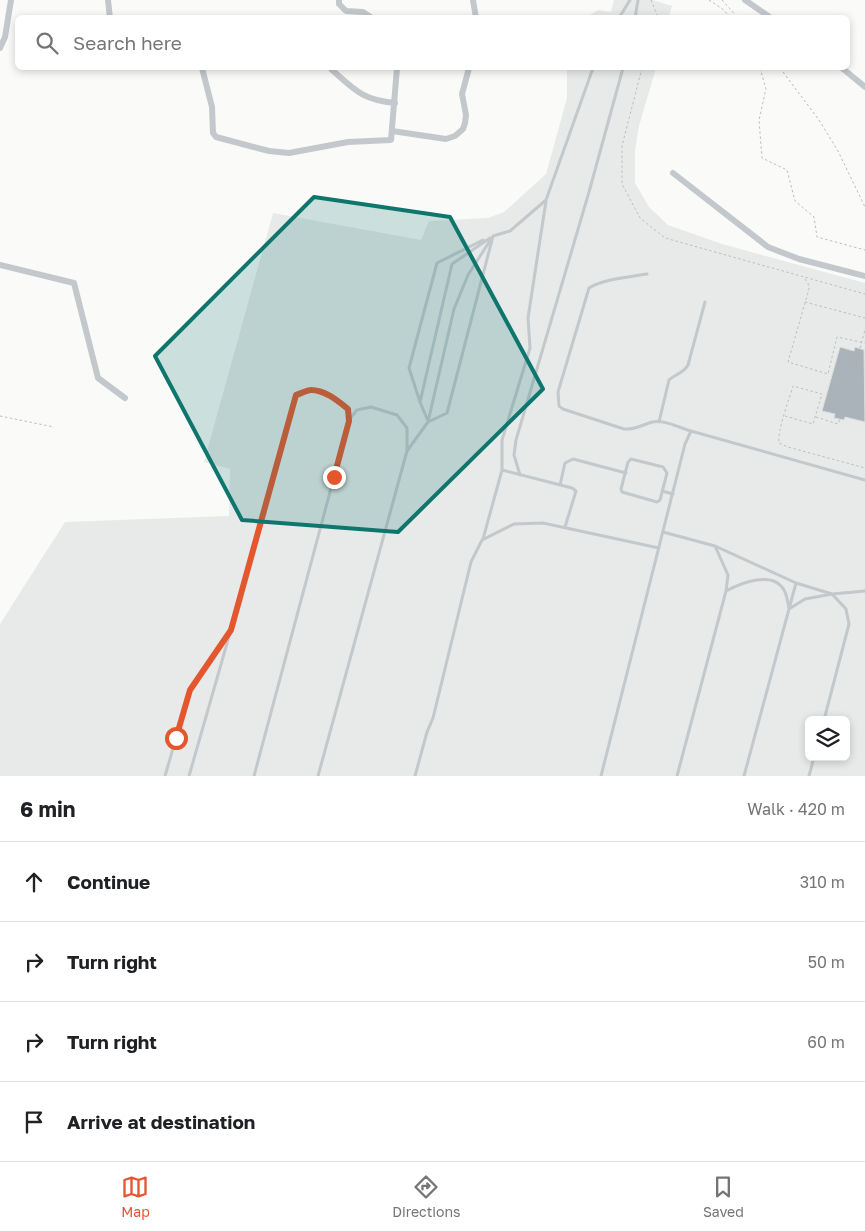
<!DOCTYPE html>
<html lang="en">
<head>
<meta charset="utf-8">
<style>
	:root { --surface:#fff; --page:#f2f2f2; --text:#202124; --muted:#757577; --line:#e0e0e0; --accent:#e4572e }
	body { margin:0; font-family:"Golos Text",sans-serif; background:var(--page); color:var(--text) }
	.controls { position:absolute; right:15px; bottom:15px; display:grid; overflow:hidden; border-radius:8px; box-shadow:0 2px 8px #0003 }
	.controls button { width:45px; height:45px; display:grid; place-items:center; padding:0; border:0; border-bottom:1px solid var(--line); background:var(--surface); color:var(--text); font:25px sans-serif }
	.stop { position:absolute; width:15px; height:15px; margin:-11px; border:4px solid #e4572e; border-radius:50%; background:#fff }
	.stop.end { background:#e4572e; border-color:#fff; box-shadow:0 1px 5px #0008 }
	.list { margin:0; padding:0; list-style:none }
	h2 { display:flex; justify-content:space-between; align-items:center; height:65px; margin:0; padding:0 20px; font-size:21px }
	h2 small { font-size:16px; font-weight:400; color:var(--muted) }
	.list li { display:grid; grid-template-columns:32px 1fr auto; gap:15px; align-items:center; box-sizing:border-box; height:80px; padding:0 20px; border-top:1px solid var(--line) }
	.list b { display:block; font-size:19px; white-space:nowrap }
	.list em { font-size:16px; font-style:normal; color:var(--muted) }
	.icon { flex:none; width:28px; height:28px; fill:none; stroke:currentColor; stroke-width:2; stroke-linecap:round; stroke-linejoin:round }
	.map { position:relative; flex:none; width:865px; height:776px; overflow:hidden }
	.search { position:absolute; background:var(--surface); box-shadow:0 2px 8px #0003; left:15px; right:15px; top:15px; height:55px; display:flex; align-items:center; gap:12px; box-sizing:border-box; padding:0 18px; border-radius:8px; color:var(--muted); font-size:19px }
	.sheet { height:385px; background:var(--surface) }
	nav { display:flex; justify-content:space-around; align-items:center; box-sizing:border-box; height:70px; border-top:1px solid var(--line); background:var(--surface); font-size:14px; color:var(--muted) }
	nav a { display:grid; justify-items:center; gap:2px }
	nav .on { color:var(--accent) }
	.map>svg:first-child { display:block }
</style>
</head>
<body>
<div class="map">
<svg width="865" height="776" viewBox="0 0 865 776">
	<rect width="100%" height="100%" fill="#fafaf8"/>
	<!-- built -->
	<path fill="#e8e9e9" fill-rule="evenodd" d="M614 0H653L672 6 669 17 585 18 598 10 611 12Z
		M567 68H656L639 126 635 150V183L649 207 668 225 722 244 865 283V776H0V624L65 522 229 516 230 469 204 462 273 213 421 240 429 221 488 218 504 212 546 174 567 98ZM809 720H846V757H809Z"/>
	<!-- building -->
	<path fill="#aab3b9" stroke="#dcdcda" d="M840 347 854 351 855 347 864 350 865 422 845 417 844 420 834 418 835 414 822 411Z"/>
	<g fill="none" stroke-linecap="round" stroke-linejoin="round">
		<!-- path -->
		<path stroke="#bbbfc2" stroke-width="1" stroke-dasharray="2.5 2.5" stroke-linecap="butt" d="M651 0 657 15 656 18
			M709 0 724 10 730 18
			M722 0 738 18
			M642 68 622 146V184L640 218 665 238 865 294
			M760 68 766 89 759 120 762 158 787 170 795 201 814 217 817 237 865 250
			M780 68 819 120 838 151 865 207
			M805 279 808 283 809 289 788 362 828 374 837 337 865 343
			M805 302 865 318
			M860 348 865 330
			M0 416 54 427
			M785 416 813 424 822 394 793 386C789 400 777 431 779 443L788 447 865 468
			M816 417 838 424 840 419"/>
		<!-- lane -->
		<path stroke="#c3c8cc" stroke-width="3" d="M619 18 630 0
			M635 18 638 0
			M647 274C630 277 602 279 589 288L558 392 559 406 563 409 624 429C635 430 642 425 652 422 663 419 680 428 691 431
			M420 402 409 368 437 263 483 240
			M349 420 357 410 371 407 397 415 407 428V451
			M428 421 420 402 452 264 490 238
			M428 422 447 413 493 236 510 231 546 200 593 68
			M659 422 669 380C675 374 683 374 688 365L705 302
			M631 459 663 467 667 473 660 500 657 502 622 492 621 489 628 462Z
			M502 470 572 488 576 491 565 527
			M520 475 514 455 516 440 589 192 623 68
			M560 485 565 463 573 459 626 473
			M662 491 673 494
			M663 532 715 546 796 583 832 594 865 591
			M483 539 502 470V440L530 348 528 318 546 201
			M726 591C741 583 773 570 784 590 787 595 788 603 789 609L805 599 832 594 846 609 849 624 824 720
			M165 776 190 690 231 630 296 395C300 394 306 390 311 390 325 390 338 401 348 409L349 421 254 776
			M189 776 230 633
			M318 776 407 451 428 422 454 309 468 275 493 236
			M415 776 427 732 433 718 471 562 482 540 514 524 543 523 659 548
			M601 776 685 444 691 431 865 480
			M677 776 726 591 728 575 715 546
			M744 776 796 583
			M809 776 814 757"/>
		<!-- street -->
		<path stroke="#c3c8cc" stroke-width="6" d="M108 0 110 18
			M339 0V4L346 11 363 12 372 18
			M473 0 476 18
			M745 0 771 18
			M0 48 5 37 11 0
			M202 68 212 107 213 133 216 137 269 151 289 153 348 142 391 140 397 68
			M842 68 865 87
			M331 69C355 90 362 100 395 103
			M392 131 446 139 455 136 463 129 465 123 466 115 462 94 469 68
			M673 173 768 247 799 259 865 276
			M0 265 74 283 98 378 125 398"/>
	</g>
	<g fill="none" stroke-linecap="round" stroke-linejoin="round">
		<!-- route -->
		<path stroke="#e4572e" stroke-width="6" d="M176 738 190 690 231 630 296 395C300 394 307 390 311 390 325 390 338 401 348 409L349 421 334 477"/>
	</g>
	<!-- marked area -->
	<path fill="#0f766e" fill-opacity="0.2" stroke="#0f766e" stroke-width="4" stroke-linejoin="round" d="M314 197 450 217 543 389 398 532 242 520 155 356Z"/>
</svg>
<div class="controls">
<button><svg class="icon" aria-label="layers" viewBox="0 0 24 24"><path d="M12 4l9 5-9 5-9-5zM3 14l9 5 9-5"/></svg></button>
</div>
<div class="stop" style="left:176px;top:738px"></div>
<div class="stop end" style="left:334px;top:477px"></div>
<div class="search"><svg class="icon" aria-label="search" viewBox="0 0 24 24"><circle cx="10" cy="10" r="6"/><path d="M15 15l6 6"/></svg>Search here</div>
</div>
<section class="sheet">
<h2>6 min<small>Walk · 420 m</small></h2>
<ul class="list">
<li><svg class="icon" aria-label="ahead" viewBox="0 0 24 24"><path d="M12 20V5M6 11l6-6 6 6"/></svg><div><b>Continue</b></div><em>310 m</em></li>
<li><svg class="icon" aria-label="right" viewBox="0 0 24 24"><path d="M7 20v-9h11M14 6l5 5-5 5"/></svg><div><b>Turn right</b></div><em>50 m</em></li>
<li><svg class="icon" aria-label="right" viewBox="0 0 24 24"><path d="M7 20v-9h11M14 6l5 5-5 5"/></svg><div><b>Turn right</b></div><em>60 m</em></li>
<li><svg class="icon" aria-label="arrive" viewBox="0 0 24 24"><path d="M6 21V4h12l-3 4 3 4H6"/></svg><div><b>Arrive at destination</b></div></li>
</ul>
</section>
<nav>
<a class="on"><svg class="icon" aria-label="map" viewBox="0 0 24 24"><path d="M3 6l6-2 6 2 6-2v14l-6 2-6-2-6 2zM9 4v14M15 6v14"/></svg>Map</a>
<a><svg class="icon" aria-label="directions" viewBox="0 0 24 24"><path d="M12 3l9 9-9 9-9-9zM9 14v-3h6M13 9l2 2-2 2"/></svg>Directions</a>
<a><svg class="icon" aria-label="saved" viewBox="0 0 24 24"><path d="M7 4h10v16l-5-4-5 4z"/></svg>Saved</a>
</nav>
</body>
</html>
